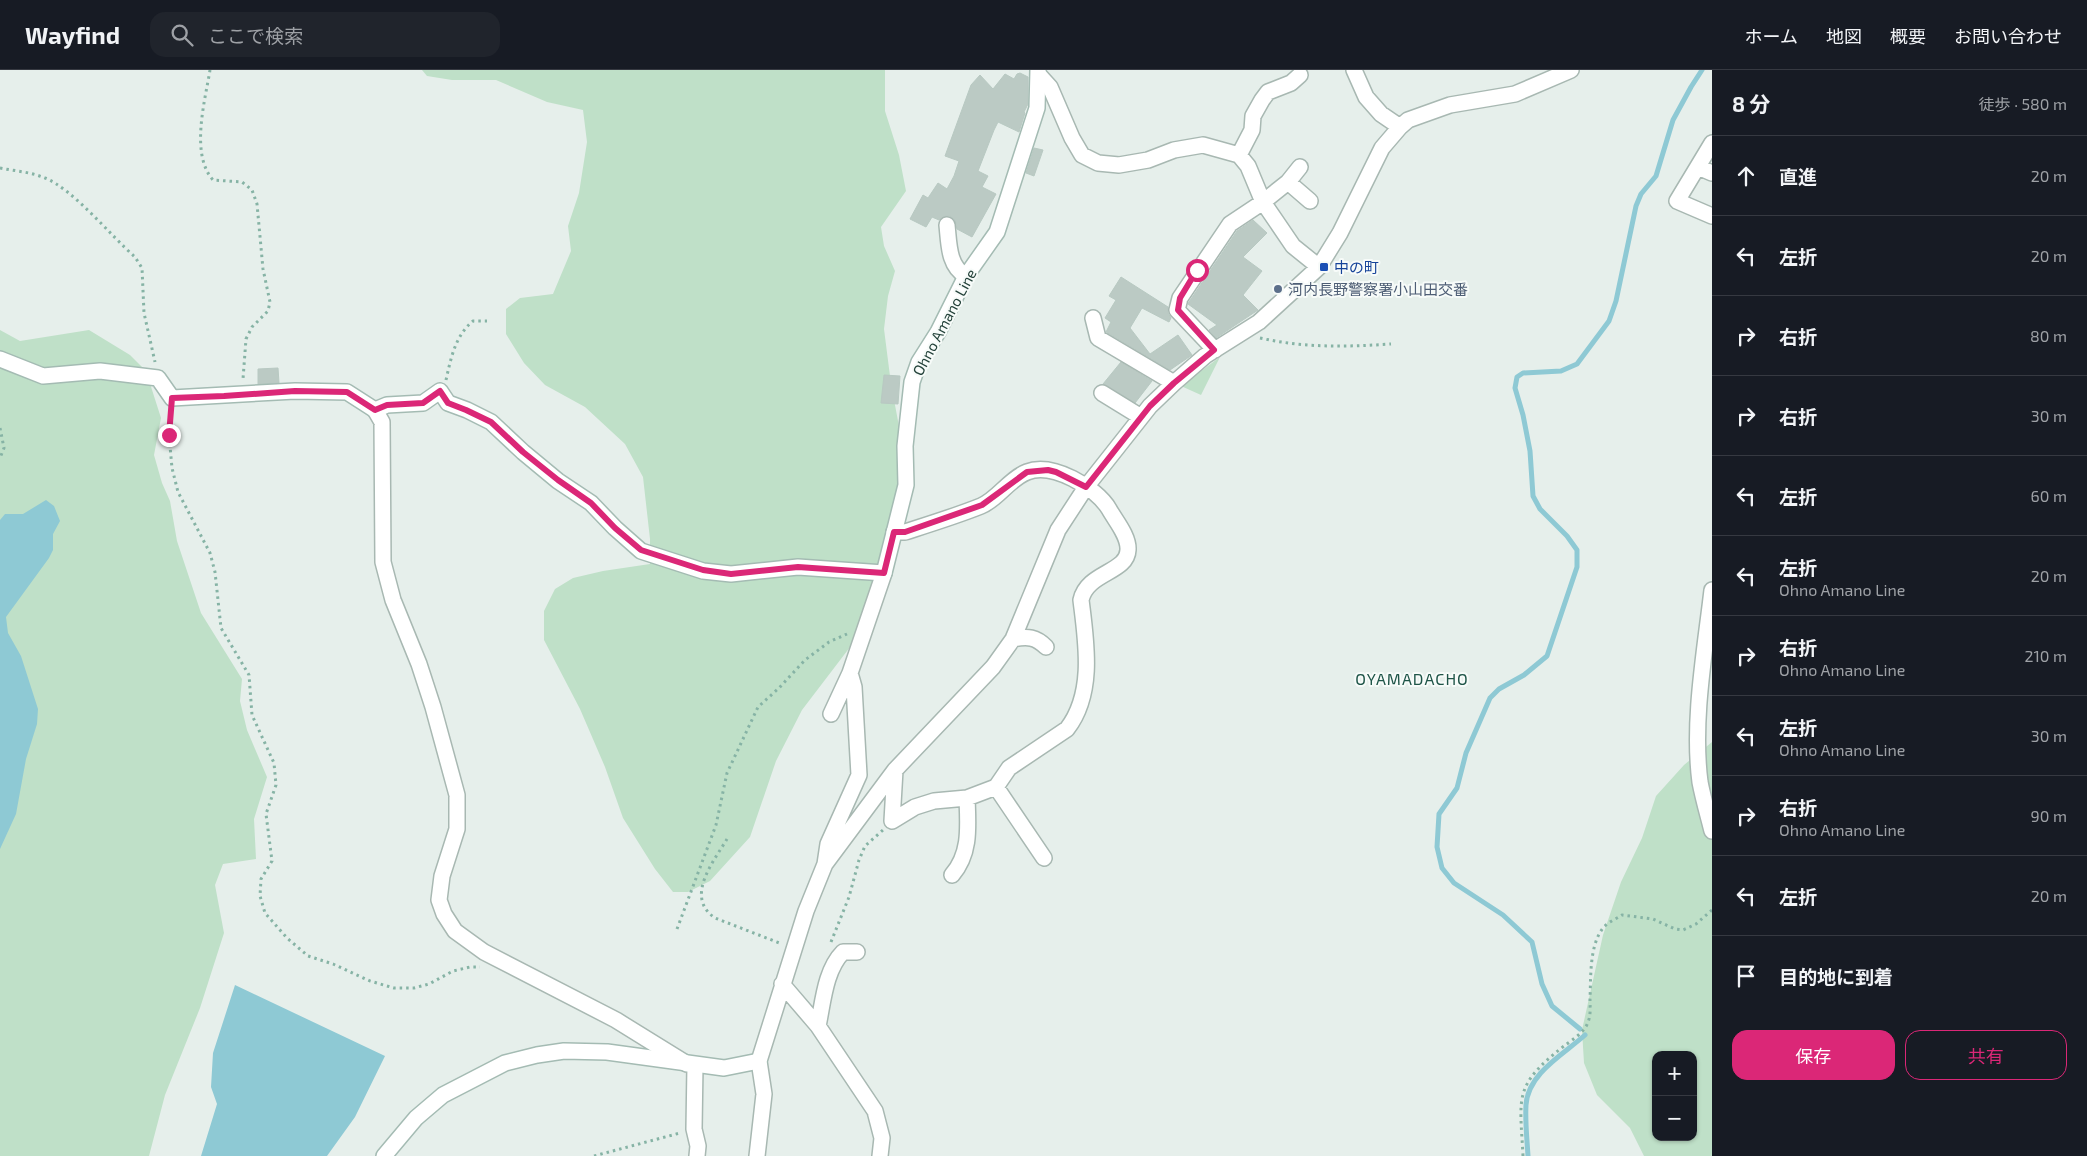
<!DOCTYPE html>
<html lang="ja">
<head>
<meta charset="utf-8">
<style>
	:root { --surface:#171b24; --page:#20242c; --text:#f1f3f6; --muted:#9ea1a6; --line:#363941; --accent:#db2777 }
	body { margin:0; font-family:"Exo 2","Noto Sans JP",sans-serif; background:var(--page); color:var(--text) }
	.controls { position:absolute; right:15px; bottom:15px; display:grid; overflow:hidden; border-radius:10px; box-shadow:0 1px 4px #0004 }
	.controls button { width:45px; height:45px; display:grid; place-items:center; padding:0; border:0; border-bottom:1px solid var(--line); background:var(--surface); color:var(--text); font:25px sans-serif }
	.stop { position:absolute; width:15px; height:15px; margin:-11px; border:4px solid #db2777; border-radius:50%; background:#fff }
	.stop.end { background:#db2777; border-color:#fff; box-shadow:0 1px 5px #0008 }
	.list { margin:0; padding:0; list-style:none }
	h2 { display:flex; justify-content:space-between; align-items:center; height:65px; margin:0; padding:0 20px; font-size:21px }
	h2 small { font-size:16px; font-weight:400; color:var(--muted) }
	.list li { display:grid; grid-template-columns:32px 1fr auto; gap:15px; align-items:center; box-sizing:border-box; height:80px; padding:0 20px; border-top:1px solid var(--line) }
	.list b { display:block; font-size:19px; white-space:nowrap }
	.list p { margin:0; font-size:16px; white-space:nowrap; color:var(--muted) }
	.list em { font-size:16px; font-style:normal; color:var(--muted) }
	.actions { display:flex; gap:10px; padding:15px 20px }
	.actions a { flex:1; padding:11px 0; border:1px solid var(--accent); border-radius:15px; text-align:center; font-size:18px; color:var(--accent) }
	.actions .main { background:var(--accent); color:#fff }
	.icon { flex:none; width:28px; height:28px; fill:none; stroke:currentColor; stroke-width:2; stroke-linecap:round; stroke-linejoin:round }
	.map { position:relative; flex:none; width:1712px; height:1086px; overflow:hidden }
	header { display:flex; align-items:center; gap:30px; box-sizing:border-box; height:70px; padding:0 25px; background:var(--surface); border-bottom:1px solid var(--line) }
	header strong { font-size:24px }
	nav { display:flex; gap:28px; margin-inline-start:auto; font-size:18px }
	.search { width:350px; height:45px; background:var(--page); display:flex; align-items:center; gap:12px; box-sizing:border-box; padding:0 18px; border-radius:15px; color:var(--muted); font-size:19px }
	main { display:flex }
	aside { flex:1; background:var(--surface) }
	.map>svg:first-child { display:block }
</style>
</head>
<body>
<header>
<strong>Wayfind</strong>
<div class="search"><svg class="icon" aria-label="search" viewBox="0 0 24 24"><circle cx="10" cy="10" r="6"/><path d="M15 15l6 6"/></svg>ここで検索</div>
<nav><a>ホーム</a><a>地図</a><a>概要</a><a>お問い合わせ</a></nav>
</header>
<main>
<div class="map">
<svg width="1712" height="1086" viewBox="0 0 1712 1086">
	<rect width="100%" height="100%" fill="#e6efeb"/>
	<!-- green -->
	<path fill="#bfe0c8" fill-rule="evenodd" d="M422 0H885V41L899 85 906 121 881 157 884 176 895 201 888 226 884 259 891 314 902 372 905 456 860 564 802 640 776 691 750 767 710 811 688 822H673L655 799 623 748 605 697 580 639 544 570V541L555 519 573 508 603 501 650 494V469L643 407 625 374 585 337 545 315 524 293 506 264V239L520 228 553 224 571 181 568 156 579 123 587 72 583 40 547 32 496 10H452L427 6Z
		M0 260 20 271 89 260 130 285 146 301 161 348 154 385 162 413 170 431 177 471 201 543 242 609 240 631 247 660 267 707 254 749 256 789 223 794 215 815 224 863 200 938 165 1025 149 1086H0Z
		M1220 287 1201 325 1181 316Z
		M1712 672V1086H1644L1630 1058 1597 1025 1584 993 1582 960 1603 865 1621 812 1642 768 1656 726 1684 695ZM1656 985H1693V1067H1656Z"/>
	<!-- water -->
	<path fill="#8ec9d4" d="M46 430 54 436 60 451 53 464V480L49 488 6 547 8 563 21 586 38 639 37 654 26 689 16 744 0 779V450L5 444H23Z
		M235 915 385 986 355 1047 327 1086H201L217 1034 211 1017 213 983Z"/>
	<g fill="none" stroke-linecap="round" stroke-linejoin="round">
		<!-- stream -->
		<path stroke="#8ec9d4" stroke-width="5" d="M1580 959 1552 936 1542 914 1532 872 1503 845 1454 813 1442 798 1437 777 1439 744 1457 718 1466 683 1490 628 1499 619 1524 605 1547 586 1577 497V480L1567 466 1540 439 1533 426 1530 381 1523 345 1515 318 1517 307 1523 303 1561 301 1577 294 1609 251 1616 231 1636 136 1641 124 1656 106 1673 50 1691 17 1702 0
			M1528 1086C1527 1069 1525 1052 1526 1035 1528 1003 1564 984 1585 965"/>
	</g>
	<!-- building -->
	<path fill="#bbcac4" stroke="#b8c9c2" d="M1020 3 1028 7V34L1024 42 1025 43 1019 62 998 52 994 60 978 101 988 106 982 117 996 124 972 167 957 159 955 150 950 146H946L939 150 932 147 926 157 910 149 923 125 928 128 938 113 947 119 954 106 959 91 945 86 971 15 980 5 993 19 1005 4 1014 9 1017 4Z
		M1034 78 1043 80 1034 106 1026 103Z
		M1253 150 1267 163 1243 187 1262 201 1243 225 1258 240 1216 268 1209 260 1217 255 1188 234 1189 232 1237 161Z
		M1121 207 1168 237V243L1171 248 1169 252 1142 238 1130 258 1150 284 1178 265 1192 285 1170 300 1106 262 1111 252 1105 248 1116 230 1109 226Z
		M1121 292 1152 311 1135 333 1103 314Z
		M278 298 279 313 258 314V299Z
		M884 305 900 306 898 334 881 333Z"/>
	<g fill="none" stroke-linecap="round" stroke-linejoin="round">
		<defs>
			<path id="street" d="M1354 0 1366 27 1381 44 1400 57
				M1039 5 1050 17 1072 68 1082 85 1098 93 1119 95 1148 90 1174 80 1203 75 1239 85 1248 96 1263 132 1276 151 1293 176 1319 197
				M1712 73 1677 131 1712 146
				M1239 85 1252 60 1253 46 1262 30 1268 22 1291 13 1300 5
				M1698 97 1712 103
				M1288 112 1310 131
				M947 155C949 173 948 196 966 206
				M1093 248 1098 268 1174 313
				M1215 280 1177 240 1180 228 1230 154 1263 132 1288 112 1300 97
				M1102 323 1141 347
				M375 340 382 352 383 492 393 530 419 594 433 637 457 725V759L442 806 439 830 444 844 455 861 484 882 616 950 687 994
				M894 462H905C930 454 956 446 981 436 998 429 1009 409 1027 402 1052 392 1096 417 1109 439 1115 450 1129 466 1128 480 1127 503 1087 502 1081 530 1086 571 1095 623 1067 659L1009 698 996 717 967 728 934 731 915 737 892 751 895 700
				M1712 520C1705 581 1692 651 1700 712 1703 728 1708 745 1712 761
				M1013 569C1028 566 1036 567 1046 577
				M831 644 850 603
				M996 717 1044 788
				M825 794 895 700 993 597 1013 569 1058 460 1086 417 1150 336 1174 313 1205 286 1259 252 1319 197 1340 163 1382 78 1400 57 1408 50 1450 35 1515 24 1571 0
				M952 805C971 783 968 756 967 728
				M782 914 818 956 875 1041 882 1068 880 1086
				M818 956C823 933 825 900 843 882H857
				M695 995 694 1059 698 1076 697 1086
				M757 1086 764 1024 759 991 806 841 825 794 828 774 859 705 854 617 850 603 884 503"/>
			<path id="secondary" d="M0 289 43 306 100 301 158 308 172 328 295 321 347 322 375 340 387 335 423 333 440 321 448 333 467 340 491 352 523 382 558 411 591 433 615 458 641 481 703 501 731 504 798 497 884 503 906 415 905 376 912 312 919 292 938 262 966 206 997 162 1037 38 1038 0
				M384 1086 416 1048 443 1025 505 993 537 985 564 981 607 982 724 998 759 991"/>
		</defs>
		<!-- street casing -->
		<use href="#street" stroke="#a8b8b2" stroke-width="18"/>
		<!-- secondary casing -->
		<use href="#secondary" stroke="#a4bbb3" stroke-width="18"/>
		<!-- path -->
		<path stroke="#86b3a5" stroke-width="3" stroke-dasharray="2.5 4" stroke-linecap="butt" d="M210 0C205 31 190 84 213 110L242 112 252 120 257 134 263 199 270 232 268 241 252 257 246 269 243 309
			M0 98C15 101 31 102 45 108 73 119 111 166 135 187L142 198 144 243 155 292
			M1260 268C1305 278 1345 277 1391 274
			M446 310C451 288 455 266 473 251H487
			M171 341 169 365 172 398 178 422 210 483 215 502 221 558 249 605 252 645 274 693 276 715 266 744 272 791 261 809 260 826 265 843 287 868 308 886 333 894 370 911 394 918H414L429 914 453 901 470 897H480
			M0 358 4 378 0 388
			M727 769C714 791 684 827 715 848L782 874
			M677 859 716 755 727 703 758 637 779 618 805 590 829 572 847 564
			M831 872 849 827 859 790 865 776 883 760
			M594 1086 680 1063
			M1523 1086C1520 1026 1513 1016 1564 976 1572 970 1585 962 1588 952 1591 945 1590 937 1590 929 1591 908 1589 876 1603 858 1608 852 1616 849 1622 845L1653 849 1675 859 1683 860 1696 854 1712 840"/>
		<!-- street -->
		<use href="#street" stroke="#fff" stroke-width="15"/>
		<!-- secondary -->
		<use href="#secondary" stroke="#fff" stroke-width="15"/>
	</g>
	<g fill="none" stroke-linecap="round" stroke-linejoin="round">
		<!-- route -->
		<path stroke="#db2777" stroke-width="6" d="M169 365 172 328 224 326 295 321 347 322 375 340 387 335 423 333 440 321 448 333 466 340 491 352 523 382 558 410 591 433 615 458 641 480 703 500 731 504 798 497 884 503 894 462H905L982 435 1027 402 1048 400 1056 402 1086 417 1150 336 1174 313 1214 280 1178 240 1180 228 1197 200"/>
	</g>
	<!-- markers -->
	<rect fill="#1a4fb4" stroke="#f7fbf9" stroke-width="2" x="1319" y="192" width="10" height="10" rx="2.5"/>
	<circle fill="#5c6f8a" stroke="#f7fbf9" stroke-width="2" cx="1278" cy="219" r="5"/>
	<g text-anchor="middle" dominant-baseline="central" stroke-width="4" stroke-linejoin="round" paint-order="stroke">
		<!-- transit labels -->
		<g font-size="15" fill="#164399" stroke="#f7fbf9" text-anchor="start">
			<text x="1334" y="197">中の町</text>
		</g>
		<!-- service labels -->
		<g font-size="15" fill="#4e5e75" stroke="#f7fbf9" text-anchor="start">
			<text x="1288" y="219">河内長野警察署小山田交番</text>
		</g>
		<!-- street labels -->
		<g font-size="15" fill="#24423a" stroke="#f7fbf9">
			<text transform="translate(944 252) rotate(-62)">Ohno Amano Line</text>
		</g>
		<!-- neighbourhood labels -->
		<g font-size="16" letter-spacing="1" fill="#1f5548" stroke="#f7fbf9">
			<text x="1412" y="608">OYAMADACHO</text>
		</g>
	</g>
</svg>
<div class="controls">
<button>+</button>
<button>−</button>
</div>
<div class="stop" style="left:1197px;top:200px"></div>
<div class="stop end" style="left:169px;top:365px"></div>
</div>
<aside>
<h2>8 分<small>徒歩 · 580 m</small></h2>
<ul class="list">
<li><svg class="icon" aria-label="ahead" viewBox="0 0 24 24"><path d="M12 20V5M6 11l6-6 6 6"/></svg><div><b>直進</b></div><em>20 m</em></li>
<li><svg class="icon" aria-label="left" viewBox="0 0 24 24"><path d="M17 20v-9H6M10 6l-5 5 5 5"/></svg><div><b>左折</b></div><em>20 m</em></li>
<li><svg class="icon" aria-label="right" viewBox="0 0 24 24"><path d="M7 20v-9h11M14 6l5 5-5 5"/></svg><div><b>右折</b></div><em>80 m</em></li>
<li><svg class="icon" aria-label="right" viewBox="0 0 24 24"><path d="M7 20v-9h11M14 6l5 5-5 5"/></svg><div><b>右折</b></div><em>30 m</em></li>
<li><svg class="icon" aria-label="left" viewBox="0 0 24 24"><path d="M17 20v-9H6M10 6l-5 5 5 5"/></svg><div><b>左折</b></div><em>60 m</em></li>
<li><svg class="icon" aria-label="left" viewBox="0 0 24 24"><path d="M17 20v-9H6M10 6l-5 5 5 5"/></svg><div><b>左折</b><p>Ohno Amano Line</p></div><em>20 m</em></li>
<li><svg class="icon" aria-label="right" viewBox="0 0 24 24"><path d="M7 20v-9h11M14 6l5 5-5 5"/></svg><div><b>右折</b><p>Ohno Amano Line</p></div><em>210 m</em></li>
<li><svg class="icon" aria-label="left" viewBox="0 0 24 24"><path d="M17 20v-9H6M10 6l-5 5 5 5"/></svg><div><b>左折</b><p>Ohno Amano Line</p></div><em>30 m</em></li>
<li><svg class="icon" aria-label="right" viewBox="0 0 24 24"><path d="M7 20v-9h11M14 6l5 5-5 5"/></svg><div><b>右折</b><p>Ohno Amano Line</p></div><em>90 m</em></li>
<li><svg class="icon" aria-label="left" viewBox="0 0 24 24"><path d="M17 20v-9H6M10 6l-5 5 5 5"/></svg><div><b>左折</b></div><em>20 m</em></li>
<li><svg class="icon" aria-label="arrive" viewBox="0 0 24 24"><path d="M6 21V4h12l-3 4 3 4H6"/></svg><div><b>目的地に到着</b></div></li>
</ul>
<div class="actions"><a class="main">保存</a><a>共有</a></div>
</aside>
</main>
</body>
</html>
